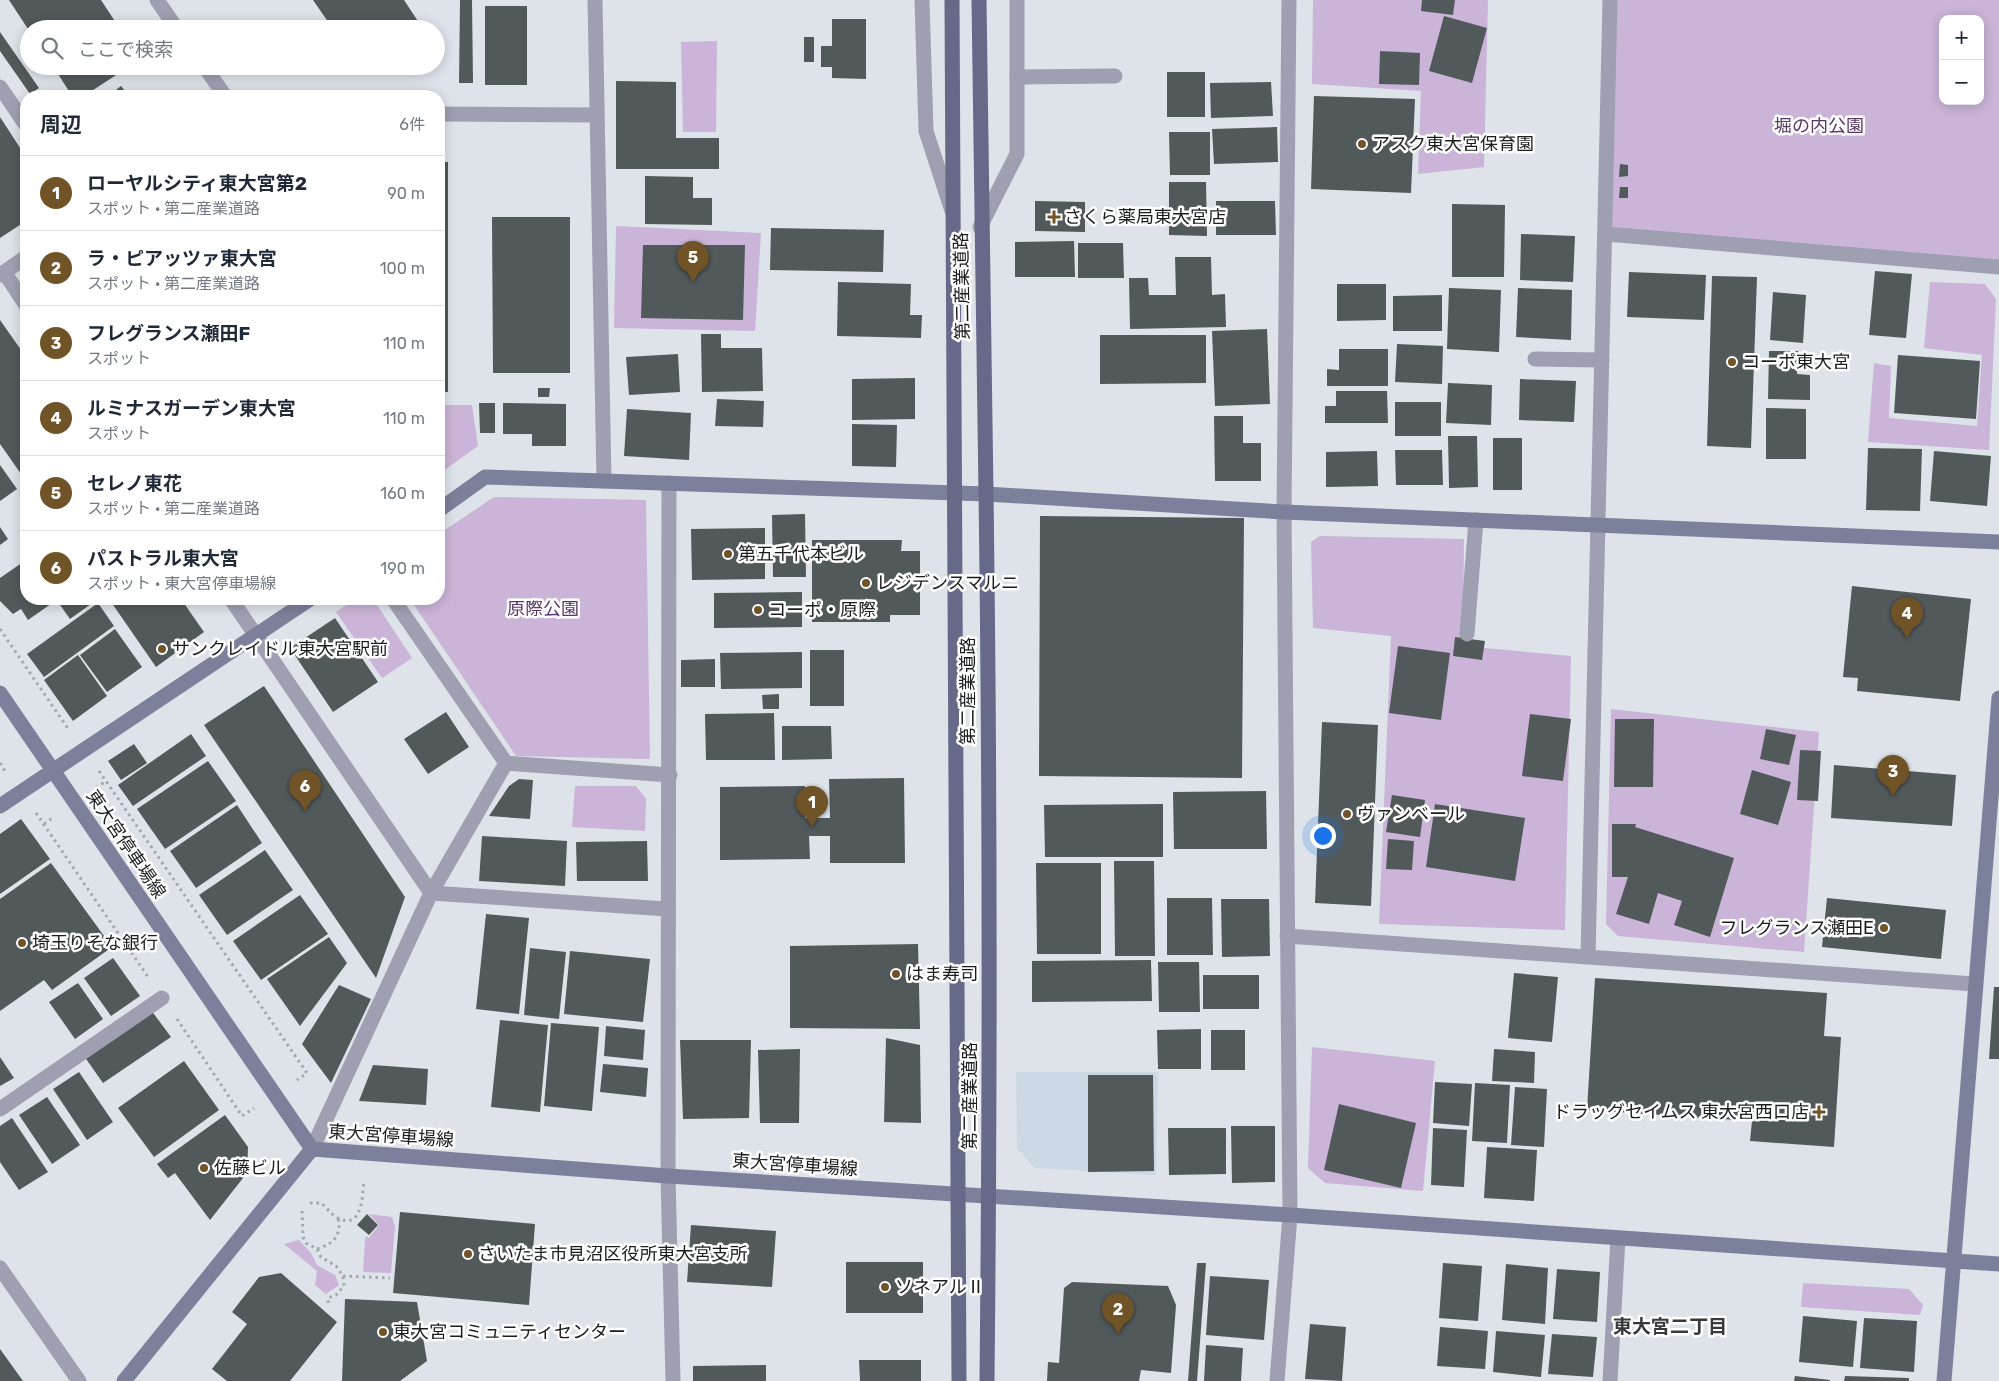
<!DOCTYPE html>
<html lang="ja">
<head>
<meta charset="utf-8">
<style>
	:root { --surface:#fff; --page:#f2f2f3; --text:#1f2937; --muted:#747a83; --line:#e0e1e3; --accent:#705327 }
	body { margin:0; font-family:Rubik,"Noto Sans JP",sans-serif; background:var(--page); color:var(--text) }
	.controls { position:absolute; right:15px; top:15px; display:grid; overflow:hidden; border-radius:10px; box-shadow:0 2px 12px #0003 }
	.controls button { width:45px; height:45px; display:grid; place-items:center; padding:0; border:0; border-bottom:1px solid var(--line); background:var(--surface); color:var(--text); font:25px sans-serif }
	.you { position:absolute; left:1322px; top:835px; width:18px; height:18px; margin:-12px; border:4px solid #fff; border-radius:50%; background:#1a73e8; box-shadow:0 0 0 8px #1a73e833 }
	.badge { display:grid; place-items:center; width:32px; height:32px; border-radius:50%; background:var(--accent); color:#fff; font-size:16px; font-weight:700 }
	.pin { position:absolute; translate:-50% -41px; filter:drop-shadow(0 1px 2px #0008) }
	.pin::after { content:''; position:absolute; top:26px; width:18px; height:15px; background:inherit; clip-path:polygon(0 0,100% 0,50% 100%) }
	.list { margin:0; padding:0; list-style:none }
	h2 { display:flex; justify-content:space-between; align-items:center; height:65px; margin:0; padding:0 20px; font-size:21px }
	h2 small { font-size:16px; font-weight:400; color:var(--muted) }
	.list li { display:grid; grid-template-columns:32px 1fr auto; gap:15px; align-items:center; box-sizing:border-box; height:75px; padding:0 20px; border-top:1px solid var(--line) }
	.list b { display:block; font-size:19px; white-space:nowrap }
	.list p { margin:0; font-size:16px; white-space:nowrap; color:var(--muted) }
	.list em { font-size:16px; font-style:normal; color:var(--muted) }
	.icon { flex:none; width:28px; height:28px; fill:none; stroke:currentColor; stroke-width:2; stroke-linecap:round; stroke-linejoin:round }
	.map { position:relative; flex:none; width:1999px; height:1381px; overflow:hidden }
	.search { position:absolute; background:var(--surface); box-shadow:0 2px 12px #0003; left:20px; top:20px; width:425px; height:55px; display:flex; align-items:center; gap:12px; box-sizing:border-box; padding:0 18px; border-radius:28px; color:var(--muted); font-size:19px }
	.panel { position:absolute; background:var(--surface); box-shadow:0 2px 12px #0003; left:20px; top:90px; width:425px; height:515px; border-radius:20px }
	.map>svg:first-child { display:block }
</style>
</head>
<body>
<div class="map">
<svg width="1999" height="1381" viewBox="0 0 1999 1381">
	<rect width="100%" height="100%" fill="#dde3e9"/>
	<!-- built -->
	<path fill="#ccd8e3" d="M1016 1072H1158L1156 1175 1035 1168 1017 1148Z"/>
	<!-- green -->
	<path fill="#cab4d7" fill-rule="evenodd" d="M1313 0H1488L1484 167 1418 174 1421 91 1312 84Z
		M1610 0H1999V267L1606 234ZM1943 19H1980V101H1943Z
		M717 41 716 132H683L681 42Z
		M616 226 761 233 755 331 614 328Z
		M1930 282 1985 284 1996 299 1989 450 1868 442 1874 363 1891 366 1889 418 1977 426 1982 355 1924 348Z
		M439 405H472L478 446 439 474Z
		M494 497 646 500 650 759 516 756 410 599H439V534Z
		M1320 536 1464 539 1463 646 1571 656 1565 930 1379 924 1391 636 1313 628 1311 542Z
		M355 599H373L412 658 382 678 336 612Z
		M1611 709 1819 732 1804 952 1618 936 1606 924Z
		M575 786H636L646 799 645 831 572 827Z
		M1312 1047 1435 1061 1423 1191 1325 1183 1308 1168Z
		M369 1214 392 1217 395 1226 391 1273 363 1272 365 1240 366 1236 369 1238 379 1225Z
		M299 1240 311 1253 317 1265 335 1275 339 1285 326 1294 315 1285 317 1271 284 1244Z
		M1803 1283 1909 1289 1923 1305 1920 1315 1801 1307Z"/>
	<!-- building -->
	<path fill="#52595b" d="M9 0H101L120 29H28Z
		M313 0H404L423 29H333Z
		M460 0H472L473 83H459Z
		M1422 0H1455L1453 15 1421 11Z
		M485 6H527V85H485Z
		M1444 16 1487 28 1472 83 1429 71Z
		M832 19H866V79L832 78V67H821V46H832Z
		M0 32 39 88 30 94 0 51Z
		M804 37H814V62H804Z
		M1380 51 1420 53 1419 85 1379 84Z
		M53 66H130L84 96H72Z
		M359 66H376L365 74Z
		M1167 72H1205V117H1167Z
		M616 81 676 82V138H719V169H616Z
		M1271 82 1273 116 1211 118 1210 83Z
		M121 86 129 96H108Z
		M1314 96 1415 99 1411 193 1311 189Z
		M0 117 26 157V221L0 238Z
		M1277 127 1278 162 1214 164 1212 129Z
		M1169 132H1210V175H1170Z
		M439 162H448V392H439Z
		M1620 164 1628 165V176L1619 177Z
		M645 176 693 177V198H712V225L645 224Z
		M1169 182H1206L1207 236 1169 235Z
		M1620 187H1628V198H1619Z
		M1035 201 1085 202V232L1035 231Z
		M1216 201H1275L1276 235H1216Z
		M1452 204 1505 205 1504 277H1452Z
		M492 217H570V373H493Z
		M771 228 884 230 883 272 770 270Z
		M1521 234 1575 236 1573 282 1520 280Z
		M1074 241 1075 277H1015V242Z
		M1078 243H1123L1124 278H1078Z
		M643 245H745L743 320 641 318Z
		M1175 257H1211L1212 295 1225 294 1226 327 1130 329 1129 278H1148L1149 295H1176Z
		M1875 271 1912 274 1906 338 1869 335Z
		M1629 272 1706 275 1704 320 1627 317Z
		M1712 276 1757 277 1751 448 1707 446Z
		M838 282 911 284 910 315H922L921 338 837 336Z
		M1337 284H1386V320L1337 321Z
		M1449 288 1501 290 1499 352 1447 349Z
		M1518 288 1572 290 1571 340 1516 337Z
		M1773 292 1806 295 1803 343 1770 340Z
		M1442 295V331H1393V296Z
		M0 320 26 357V481L0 444Z
		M1267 329 1270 404 1215 406 1212 331Z
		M701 334H721V348H762L763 391 702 392Z
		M1100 335H1206V383L1100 384Z
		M1397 344 1443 346 1442 384 1395 382Z
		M1339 349H1388V386H1327V369L1339 370Z
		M1769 351H1798L1797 374 1810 375V400L1768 399Z
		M678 354 680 392 629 395 626 357Z
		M1898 355 1980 361 1976 419 1894 413Z
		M915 378V419L852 420V379Z
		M1520 379 1576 381 1574 422 1519 420Z
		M1448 383 1492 385 1491 425 1446 423Z
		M538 388H550L549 397H538Z
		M1336 391H1387L1388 423H1325V406H1336Z
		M717 399 764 401 763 427 715 426Z
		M1395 402H1441V436H1395Z
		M479 403H495V433H480Z
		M503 403 566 404V446H532V434H503Z
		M1766 408 1806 409V459H1766Z
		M627 409 691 413 689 460 624 456Z
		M1214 416H1243V443H1261V481H1215Z
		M852 424 897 425 896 467 852 466Z
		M1448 436H1477L1478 487 1449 488Z
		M1493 438H1522V490H1493Z
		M1868 448 1922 449 1920 511 1866 510Z
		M1395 450H1442L1443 485H1396Z
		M1377 451 1378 486 1326 487V452Z
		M1934 451 1991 456 1987 506 1930 501Z
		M0 465 17 489 0 501Z
		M805 514 806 577H773L772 515Z
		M1040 516 1244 518 1242 778 1039 776Z
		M0 527 8 539 0 545Z
		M765 528V579L692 580 691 529Z
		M812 540H902L901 551H920V615H890V622H812Z
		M26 560V599H58L28 620 21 609 13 614 0 601V578Z
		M1852 586 1971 599 1960 701 1857 691 1858 678 1843 677Z
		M802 592V627L714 628V593Z
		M63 599H98L70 619 58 602Z
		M109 599H181L204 632 156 667Z
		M98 603 114 626 44 677 27 654Z
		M335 618 378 682 333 712 290 648Z
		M115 629 142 667 107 692 80 655Z
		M1455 637 1485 641 1482 660 1453 656Z
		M1398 646 1450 653 1441 720 1389 713Z
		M810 650H844V706H810Z
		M802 652V688L721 689 720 653Z
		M78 655 107 696 73 721 44 680Z
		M715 659V687H681V660Z
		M264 686 405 897 376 978 204 725Z
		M779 694V709H763L762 695Z
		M446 712 469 747 428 774 404 739Z
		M774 713 775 760H706L705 714Z
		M1530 714 1571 719 1563 781 1522 776Z
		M1615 719H1654L1653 787H1614Z
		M1322 722 1378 725 1371 906 1315 903Z
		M782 726H831L832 759 782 760Z
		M1766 729 1796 735 1789 765 1760 759Z
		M191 734 206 756 133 806 118 785Z
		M134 744 147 763 121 780 108 761Z
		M1800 750 1821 751 1818 801 1797 800Z
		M208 761 236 801 165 849 137 809Z
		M1834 765 1956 775 1952 826 1831 818Z
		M1752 770 1791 782 1778 825 1740 814Z
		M904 778 905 863H830V836H809L810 859 720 860V787L805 786V818H830L829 779Z
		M519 779 533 780 530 819 489 816 509 786Z
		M1266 791 1267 849H1174L1173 792Z
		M1392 795 1425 800 1420 837 1386 832Z
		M1163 804V857H1045L1044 805Z
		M1435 804 1525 818 1515 881 1426 867Z
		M237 805 262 843 196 888 170 851Z
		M21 819 50 859 0 894V834Z
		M1612 824H1636L1635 827 1734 858 1710 937 1674 925 1682 901 1658 893 1649 924 1616 914 1628 877H1612Z
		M482 836 567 841 565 886 479 881Z
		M1388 839 1414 841 1412 870 1386 869Z
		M647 841 648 881H577L576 842Z
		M265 850 293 890 227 935 199 895Z
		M1114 861H1154L1155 956H1115Z
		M51 863 112 947 52 990 44 980 0 1011V899Z
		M1036 863H1101V954H1037Z
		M300 895 328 934 261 980 233 941Z
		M1167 898H1212L1213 955H1167Z
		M1827 898 1946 910 1941 959 1822 947Z
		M1221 899H1269L1270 956 1222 957Z
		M486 914 529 918 519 1014 476 1009Z
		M329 937 347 963 300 1026 267 979Z
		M918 944 920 1029 790 1028V946Z
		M530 948 566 952 559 1019 524 1015Z
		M570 951 650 959 643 1022 564 1014Z
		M113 958 140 996 111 1016 84 978Z
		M1151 960 1152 1001 1032 1002V961Z
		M1158 962H1199L1200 1012H1159Z
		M1514 973 1558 977 1552 1042 1508 1038Z
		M1203 975H1259V1009H1203Z
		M1595 978 1827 993 1824 1036 1841 1037 1834 1147 1750 1141 1752 1121 1587 1110Z
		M78 983 103 1019 75 1039 49 1002Z
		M339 985 371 999 331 1083 302 1044Z
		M1994 987H1999V1059H1989Z
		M151 1010 171 1037 103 1083 84 1056Z
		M500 1020 548 1025 540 1112 491 1107Z
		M551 1023 599 1027 592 1111 544 1106Z
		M606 1026 645 1030 643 1060 604 1056Z
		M1201 1029V1069H1158L1157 1030Z
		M1211 1030H1245V1070H1211Z
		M886 1038 920 1045 921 1123 884 1122Z
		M680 1040H751L749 1118 683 1119Z
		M800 1049 799 1123H760L758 1050Z
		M1494 1049 1535 1052 1534 1083 1492 1081Z
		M0 1057 14 1078 0 1086Z
		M184 1061 219 1110 154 1157 118 1108Z
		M603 1064 648 1068 646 1097 600 1092Z
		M373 1065 428 1069 426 1105 359 1101Z
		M79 1072 113 1122 87 1140 53 1089Z
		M1088 1075H1153L1154 1171 1088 1172Z
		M1435 1082 1472 1084 1469 1126 1433 1123Z
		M1475 1083 1510 1085 1507 1143 1472 1141Z
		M1515 1087 1547 1089 1544 1147 1511 1145Z
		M47 1097 80 1145 52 1164 19 1115Z
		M1339 1104 1416 1123 1401 1188 1324 1170Z
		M225 1115 248 1147 247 1173 210 1220 175 1173 168 1178 157 1164Z
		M12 1118 48 1172 19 1190 0 1162V1126Z
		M1231 1126H1275V1182L1232 1183Z
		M1168 1128H1226V1174L1169 1175Z
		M1433 1128 1467 1130 1464 1187 1431 1185Z
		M1487 1147 1537 1150 1534 1201 1484 1198Z
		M400 1212 535 1224 529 1305 393 1293Z
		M367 1214 378 1225 369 1235 357 1225Z
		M691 1225 776 1231 772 1287 687 1282Z
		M846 1262H923V1313H846Z
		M1197 1263H1206L1197 1381H1188Z
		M1443 1263 1482 1266 1478 1321 1439 1318Z
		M1506 1264 1548 1268 1545 1324 1502 1320Z
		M1557 1269 1600 1272 1597 1322 1553 1319Z
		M281 1273 337 1322 290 1381H227L212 1369 247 1324 232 1312 259 1277Z
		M1210 1276 1269 1280 1264 1340 1206 1335Z
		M1072 1282 1168 1286 1176 1305 1171 1373 1141 1370 1139 1381H1047L1048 1362 1059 1363 1064 1288Z
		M345 1299 417 1302 427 1361 400 1381H342Z
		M1803 1316 1857 1321 1853 1367 1799 1362Z
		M1864 1318 1917 1321 1914 1372 1860 1368Z
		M1310 1324 1346 1327 1342 1381 1305 1379Z
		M1440 1327 1488 1331 1485 1369 1437 1366Z
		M1496 1331 1545 1335 1541 1377 1493 1372Z
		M1552 1334 1597 1337 1593 1377 1548 1374Z
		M1206 1345 1243 1348 1241 1381H1204Z
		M0 1349 23 1381H0Z
		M859 1360H921V1381H860Z
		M766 1365V1381H693V1366Z
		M1795 1376 1830 1380V1381H1794Z
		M1845 1376 1909 1378V1381H1844Z"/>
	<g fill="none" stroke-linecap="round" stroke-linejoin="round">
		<!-- path -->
		<path stroke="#a2a7ac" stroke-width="3" stroke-dasharray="2.5 4" stroke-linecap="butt" d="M0 629 69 730
			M0 763 5 771
			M99 771 307 1073 297 1080
			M96 788 106 781
			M36 813 148 977
			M44 824 54 817
			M177 1019 242 1116 254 1108
			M310 1203H321C326 1207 330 1213 336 1217 362 1232 362 1198 364 1182
			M302 1211 303 1237 306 1243 317 1249 321 1257 336 1266 343 1276 344 1286 336 1295 328 1298V1307
			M317 1249C333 1244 342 1236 338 1218
			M343 1276 390 1278"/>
		<!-- lane -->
		<path stroke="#9ea0b2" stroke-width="15" d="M1017 77 1115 76
			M1535 359 1602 360
			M1467 634 1476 520
			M0 1109 162 998"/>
		<!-- street -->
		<path stroke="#9ea0b2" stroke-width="15" d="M157 0 177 29
			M595 0 604 481
			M922 0 926 131 952 211
			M204 66 225 96
			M0 87 26 125
			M439 114 597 115
			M980 227 1017 154V0
			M1606 234 1999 267
			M4 272 26 305
			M0 275 26 257
			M669 483 668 1176 673 1381
			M231 599 431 893 667 909
			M393 599 506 763 670 775
			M1287 936 1975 984
			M1588 956 1610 0
			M312 1149 431 893 506 763
			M0 1268 79 1381
			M1277 1381 1290 1215 1284 512 1289 0
			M1610 1381 1618 1238"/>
		<!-- secondary -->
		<path stroke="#7d809a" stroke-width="15" d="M439 510 485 477 986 494 1284 512 1999 542
			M0 693 312 1149
			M0 806 310 599
			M312 1149 668 1176 1290 1215 1999 1264
			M124 1381 312 1149
			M1944 1381 1999 698"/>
		<!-- primary -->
		<path stroke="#666988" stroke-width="15" d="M952 0 959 1381
			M979 0C980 164 983 328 986 493 990 789 990 1085 987 1381"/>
	</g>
	<!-- markers -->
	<g fill="#705327" stroke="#fff" stroke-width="2">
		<circle cx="1362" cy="144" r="5"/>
		<path d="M1051.5 209.5h5v5h5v5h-5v5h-5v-5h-5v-5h5z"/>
		<circle cx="1732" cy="362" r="5"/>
		<circle cx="728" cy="554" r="5"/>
		<circle cx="866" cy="583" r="5"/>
		<circle cx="758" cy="610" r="5"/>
		<circle cx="162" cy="649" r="5"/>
		<circle cx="1347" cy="814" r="5"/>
		<circle cx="1884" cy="928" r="5"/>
		<circle cx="22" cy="943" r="5"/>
		<circle cx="896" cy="974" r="5"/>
		<path d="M1816.5 1104.5h5v5h5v5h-5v5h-5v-5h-5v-5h5z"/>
		<circle cx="204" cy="1168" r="5"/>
		<circle cx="468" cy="1254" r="5"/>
		<circle cx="885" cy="1287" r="5"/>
		<circle cx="383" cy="1332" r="5"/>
	</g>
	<g text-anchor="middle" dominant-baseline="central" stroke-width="5" stroke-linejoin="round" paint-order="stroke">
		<!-- park labels -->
		<g font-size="18" fill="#583869" stroke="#fff">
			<text x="1819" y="126">堀の内公園</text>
			<text x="543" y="609">原際公園</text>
		</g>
		<!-- poi labels -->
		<g font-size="18" fill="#1a1c1e" stroke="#fff" text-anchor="start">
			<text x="1372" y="144">アスク東大宮保育園</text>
			<text x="1064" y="217">さくら薬局東大宮店</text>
			<text x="1742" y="362">コーポ東大宮</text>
			<text x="738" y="554">第五千代本ビル</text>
			<text x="876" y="583">レジデンスマルニ</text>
			<text x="768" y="610">コーポ・原際</text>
			<text x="172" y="649">サンクレイドル東大宮駅前</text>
			<text x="1357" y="814">ヴァンベール</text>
			<text x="1874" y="928" text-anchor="end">フレグランス瀬田E</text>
			<text x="32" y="943">埼玉りそな銀行</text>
			<text x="906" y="974">はま寿司</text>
			<text x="1809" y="1112" text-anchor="end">ドラッグセイムス 東大宮西口店</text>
			<text x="214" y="1168">佐藤ビル</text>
			<text x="478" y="1254">さいたま市見沼区役所東大宮支所</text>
			<text x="895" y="1287">ソネアルⅡ</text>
			<text x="393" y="1332">東大宮コミュニティセンター</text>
		</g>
		<!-- street labels -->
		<g font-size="18" fill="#1a1c1e" stroke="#fff">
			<text transform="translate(962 286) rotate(-91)">第二産業道路</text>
			<text transform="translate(968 691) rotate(-90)">第二産業道路</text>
			<text transform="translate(126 844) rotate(56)">東大宮停車場線</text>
			<text transform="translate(970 1096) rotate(-90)">第二産業道路</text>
			<text transform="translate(391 1136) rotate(4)">東大宮停車場線</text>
			<text transform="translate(795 1165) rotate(4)">東大宮停車場線</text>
		</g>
		<!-- neighbourhood labels -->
		<g font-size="19" font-weight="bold" fill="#363a3f" stroke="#fff">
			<text x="1670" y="1326">東大宮二丁目</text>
		</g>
	</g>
</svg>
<div class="controls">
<button>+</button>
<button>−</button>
</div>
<div class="you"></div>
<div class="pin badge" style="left:812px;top:827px">1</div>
<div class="pin badge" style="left:1118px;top:1334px">2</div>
<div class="pin badge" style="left:1893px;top:796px">3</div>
<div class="pin badge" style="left:1907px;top:638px">4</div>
<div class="pin badge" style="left:693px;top:282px">5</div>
<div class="pin badge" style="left:305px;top:811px">6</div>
<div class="search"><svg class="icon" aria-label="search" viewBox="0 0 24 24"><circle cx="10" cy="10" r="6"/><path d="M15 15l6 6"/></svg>ここで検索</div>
<section class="panel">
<h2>周辺<small>6件</small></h2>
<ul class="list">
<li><span class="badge">1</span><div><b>ローヤルシティ東大宮第2</b><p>スポット · 第二産業道路</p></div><em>90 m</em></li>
<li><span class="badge">2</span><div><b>ラ・ピアッツァ東大宮</b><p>スポット · 第二産業道路</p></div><em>100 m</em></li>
<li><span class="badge">3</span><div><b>フレグランス瀬田F</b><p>スポット</p></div><em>110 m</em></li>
<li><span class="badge">4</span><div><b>ルミナスガーデン東大宮</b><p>スポット</p></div><em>110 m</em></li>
<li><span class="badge">5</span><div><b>セレノ東花</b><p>スポット · 第二産業道路</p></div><em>160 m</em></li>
<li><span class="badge">6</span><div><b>パストラル東大宮</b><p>スポット · 東大宮停車場線</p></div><em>190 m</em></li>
</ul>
</section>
</div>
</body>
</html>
